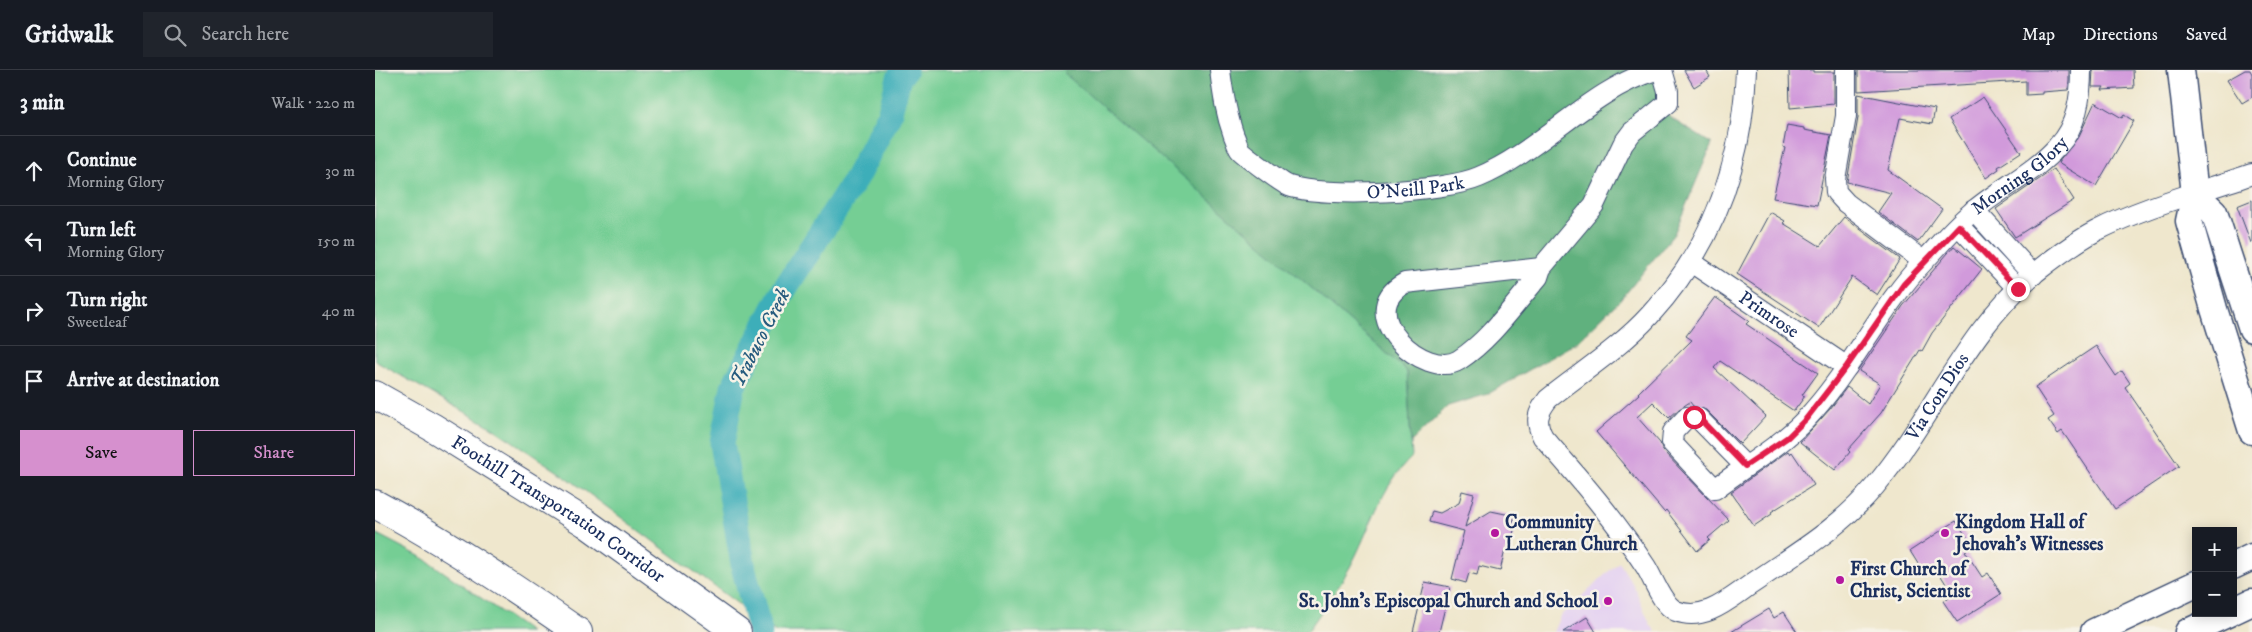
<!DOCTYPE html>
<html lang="en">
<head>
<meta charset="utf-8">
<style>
	:root { --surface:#171b24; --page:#20242c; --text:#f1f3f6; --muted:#9ea1a6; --line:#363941; --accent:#d690ce }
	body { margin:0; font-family:"IM FELL DW Pica",serif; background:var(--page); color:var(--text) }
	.controls { position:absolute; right:15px; bottom:15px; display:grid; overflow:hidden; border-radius:0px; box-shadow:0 2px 12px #0003 }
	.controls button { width:45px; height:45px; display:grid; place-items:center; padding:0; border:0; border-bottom:1px solid var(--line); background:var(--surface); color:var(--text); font:25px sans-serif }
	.stop { position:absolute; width:15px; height:15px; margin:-11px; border:4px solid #e11d48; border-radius:50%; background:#fff }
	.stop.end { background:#e11d48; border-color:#fff; box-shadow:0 1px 5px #0008 }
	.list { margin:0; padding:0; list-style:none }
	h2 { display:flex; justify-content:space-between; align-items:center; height:65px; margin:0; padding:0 20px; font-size:21px }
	h2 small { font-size:16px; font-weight:400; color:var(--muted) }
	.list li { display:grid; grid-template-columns:32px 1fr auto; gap:15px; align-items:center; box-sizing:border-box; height:70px; padding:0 20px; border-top:1px solid var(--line) }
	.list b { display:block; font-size:19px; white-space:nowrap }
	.list p { margin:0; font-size:16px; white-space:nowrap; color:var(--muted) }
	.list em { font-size:16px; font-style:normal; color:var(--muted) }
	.actions { display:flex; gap:10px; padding:15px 20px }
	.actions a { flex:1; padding:11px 0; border:1px solid var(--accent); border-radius:0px; text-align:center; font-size:18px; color:var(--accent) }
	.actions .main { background:var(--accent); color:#111 }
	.icon { flex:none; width:28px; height:28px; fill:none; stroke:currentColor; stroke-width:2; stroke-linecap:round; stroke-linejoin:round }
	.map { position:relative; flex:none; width:1877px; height:562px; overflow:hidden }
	header { display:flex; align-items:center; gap:30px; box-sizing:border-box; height:70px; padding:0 25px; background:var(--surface); border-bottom:1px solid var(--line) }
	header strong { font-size:24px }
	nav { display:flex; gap:28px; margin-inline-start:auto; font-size:18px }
	.search { width:350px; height:45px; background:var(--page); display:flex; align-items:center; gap:12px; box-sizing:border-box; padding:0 18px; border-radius:0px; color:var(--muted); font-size:19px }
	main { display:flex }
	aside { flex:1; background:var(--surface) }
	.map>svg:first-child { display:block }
</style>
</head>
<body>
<header>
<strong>Gridwalk</strong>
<div class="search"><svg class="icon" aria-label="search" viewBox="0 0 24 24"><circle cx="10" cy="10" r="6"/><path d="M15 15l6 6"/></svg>Search here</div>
<nav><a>Map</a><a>Directions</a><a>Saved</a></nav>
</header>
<main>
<aside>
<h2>3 min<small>Walk · 220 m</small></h2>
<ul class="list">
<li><svg class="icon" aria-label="ahead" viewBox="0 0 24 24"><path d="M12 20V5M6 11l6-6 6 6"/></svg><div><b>Continue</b><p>Morning Glory</p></div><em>30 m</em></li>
<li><svg class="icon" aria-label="left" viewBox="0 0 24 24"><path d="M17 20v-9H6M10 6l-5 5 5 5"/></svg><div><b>Turn left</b><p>Morning Glory</p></div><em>150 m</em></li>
<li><svg class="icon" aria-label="right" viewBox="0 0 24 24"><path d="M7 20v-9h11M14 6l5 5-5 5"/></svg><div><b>Turn right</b><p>Sweetleaf</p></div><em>40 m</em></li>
<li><svg class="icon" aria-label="arrive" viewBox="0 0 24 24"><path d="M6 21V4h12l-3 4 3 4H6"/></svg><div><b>Arrive at destination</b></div></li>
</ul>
<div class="actions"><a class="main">Save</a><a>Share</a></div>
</aside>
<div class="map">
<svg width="1877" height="562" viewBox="0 0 1877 562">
	<rect width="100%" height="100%" fill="#f7f3e8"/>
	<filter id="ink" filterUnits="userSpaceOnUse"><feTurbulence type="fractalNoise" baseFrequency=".02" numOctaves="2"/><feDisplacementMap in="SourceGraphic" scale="10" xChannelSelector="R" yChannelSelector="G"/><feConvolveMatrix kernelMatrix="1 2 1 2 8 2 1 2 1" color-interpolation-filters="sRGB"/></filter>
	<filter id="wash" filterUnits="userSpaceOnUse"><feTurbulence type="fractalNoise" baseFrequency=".0096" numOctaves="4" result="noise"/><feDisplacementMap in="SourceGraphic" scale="20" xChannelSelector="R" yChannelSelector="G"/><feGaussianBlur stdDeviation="1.12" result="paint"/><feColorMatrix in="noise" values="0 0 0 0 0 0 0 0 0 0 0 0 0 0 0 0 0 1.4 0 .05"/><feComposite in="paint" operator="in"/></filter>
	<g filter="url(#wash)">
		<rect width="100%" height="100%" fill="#efe7cd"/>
		<!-- built -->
		<path fill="#e5d3f1" d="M1244 492 1259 516 1275 554 1281 562H1178L1185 546Z"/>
		<!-- green -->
		<path fill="#75ce94" stroke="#487e79" d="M0 0H691V4L1032 301 1037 387C1005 417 995 460 975 497 962 520 947 541 932 562H401L194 409 113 355 0 291Z
			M0 463 50 489 155 562H0Z"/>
		<!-- forest -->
		<path fill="#60b17e" stroke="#3e706e" d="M691 0H1278L1294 47 1337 74 1299 164 1248 227 1202 272 1113 324 1073 336 1036 372 1032 301 690 4Z"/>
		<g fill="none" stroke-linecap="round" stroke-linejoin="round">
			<!-- river -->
			<path stroke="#3eaeb9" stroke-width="25" d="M385 562 369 500 347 373 358 317 407 223 481 108 514 45 524 8 530 0"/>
		</g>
		<g id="blocks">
			<!-- building -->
			<path fill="#d19adb" d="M1309 0H1331L1335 7 1319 17Z
				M1414 0H1438V2H1459V34L1415 38Z
				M1483 0H1694V10L1693 20 1667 22V24L1651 25V11L1483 21Z
				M1718 0H1758L1759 18 1727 20 1729 17H1717Z
				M1870 0H1875L1877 4V27L1867 33 1852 10Z
				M1483 24 1560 39 1557 54 1525 48 1513 100 1567 139 1543 172 1503 142 1516 123 1472 112 1483 48Z
				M1608 27 1646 82 1623 97 1624 99 1611 108 1574 49Z
				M1720 32 1747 48 1749 45 1759 51 1721 116 1683 93 1704 66Z
				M1412 55 1429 58V60L1456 65 1442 135 1398 128 1410 78 1408 77Z
				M1679 99 1699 130 1640 167 1621 139Z
				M1877 130V172L1876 173 1862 136Z
				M1395 142 1410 151 1408 153 1445 176 1469 147 1525 189 1502 225 1477 207 1444 258 1362 204Z
				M1579 176 1607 199 1557 263 1547 281 1545 280 1506 343 1473 380 1475 382 1460 400 1425 372 1455 339 1472 317 1493 334 1505 314 1484 301 1528 236Z
				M1340 227 1374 251 1371 254 1443 303 1427 325 1430 326 1419 341 1345 291 1339 298 1391 346 1365 374 1331 340 1318 336 1315 332 1304 339 1294 348 1278 332 1262 347 1285 373 1288 381 1354 450 1333 468 1335 470 1322 481 1291 440 1289 442 1221 362 1264 324 1263 323 1317 270 1311 266Z
				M1721 276 1741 306 1747 301 1755 313 1750 317 1804 396 1740 439 1687 361 1683 364 1673 350 1679 346 1660 317Z
				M1413 381 1415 384 1417 382 1439 415 1396 442 1397 444 1379 456 1356 422Z
				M1087 421 1099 424 1090 457 1116 441 1140 446 1137 455 1140 456 1134 481 1130 480 1125 501 1104 496 1102 505 1094 503 1091 513 1077 509 1089 461 1054 452 1057 441 1065 443 1084 433Z
				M1581 451 1598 476 1590 481 1607 507 1613 503 1626 524 1582 552 1568 531 1578 525 1561 498 1550 505 1535 481Z
				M1050 512 1075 517 1064 562H1038Z
				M1394 539 1399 548 1409 542 1422 562H1356Z
				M1212 547 1221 562H1188Z"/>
		</g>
	</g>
	<g filter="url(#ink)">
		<use href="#blocks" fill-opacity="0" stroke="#3b4b6f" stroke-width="1"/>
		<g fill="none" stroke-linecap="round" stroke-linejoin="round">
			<defs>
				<g id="minor">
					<path id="s1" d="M845 0C848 24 851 44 859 66 861 70 862 76 865 80 868 84 908 114 914 116 949 128 1070 122 1104 107 1168 80 1214 20 1281 0"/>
					<path id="s2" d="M1371 0C1368 93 1339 175 1275 245 1246 277 1207 302 1173 329 1162 343 1160 352 1168 367 1205 409 1241 451 1271 497 1279 510 1287 535 1301 541 1329 552 1353 530 1375 515 1420 484 1465 458 1500 416 1558 347 1591 260 1661 202 1680 187 1700 172 1721 161 1770 136 1825 122 1877 104"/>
					<path d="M1471 0V46L1460 109 1461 122 1471 133 1548 191"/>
					<path d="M1599 140 1658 205"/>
					<path d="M1584 156 1643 219"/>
					<path id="s3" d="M1316 192 1472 297"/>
					<path d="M1166 198 1030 213C975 243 1051 311 1084 290 1115 270 1139 235 1163 207L1166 198 1219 135 1248 74 1257 62 1293 33V21L1287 0"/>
					<path id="s4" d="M1370 396 1323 348 1312 347 1298 362 1297 373 1340 419C1370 396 1404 377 1430 350 1476 302 1504 238 1550 190 1566 173 1582 153 1601 139 1626 118 1660 102 1682 77 1702 56 1706 28 1706 0"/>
				</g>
				<path id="major" d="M1806 0 1820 124 1814 151 1839 239 1877 361
					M1820 124 1839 142 1877 259
					M1858 496 1877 487
					M1858 541 1877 532
					M1719 562 1821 514
					M1813 562 1854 543"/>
				<g id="highway">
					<path id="s5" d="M0 325 57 357 211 453 362 562"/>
					<path d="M0 434C71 472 137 516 203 562"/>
				</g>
			</defs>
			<!-- minor casing -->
			<use href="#minor" stroke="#3b4b6f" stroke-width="22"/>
			<!-- major casing -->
			<use href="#major" stroke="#3b4b6f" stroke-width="29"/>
			<!-- highway casing -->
			<use href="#highway" stroke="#3b4b6f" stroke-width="30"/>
			<!-- minor -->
			<use href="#minor" stroke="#fff" stroke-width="20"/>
			<!-- major -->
			<use href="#major" stroke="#fff" stroke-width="26"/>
			<!-- highway -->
			<use href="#highway" stroke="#fff" stroke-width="28"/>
		</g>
	</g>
	<g fill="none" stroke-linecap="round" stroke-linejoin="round" filter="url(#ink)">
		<!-- route -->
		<path stroke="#e11d48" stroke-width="6" d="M1319 347 1324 348 1370 396 1413 367 1431 349 1472 296 1529 214 1584 156 1643 219"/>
	</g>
	<!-- markers -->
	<g fill="#b5179e" stroke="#f7f3e8" stroke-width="2">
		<circle cx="1120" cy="463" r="5"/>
		<circle cx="1570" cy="463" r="5"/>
		<circle cx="1465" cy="510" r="5"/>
		<circle cx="1233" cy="531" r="5"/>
	</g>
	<g text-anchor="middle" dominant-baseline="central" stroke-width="5" stroke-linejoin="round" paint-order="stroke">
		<!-- street labels -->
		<g font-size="19" fill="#1b2f5e" stroke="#f7f3e8">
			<text stroke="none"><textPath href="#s4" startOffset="614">Morning Glory</textPath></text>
			<text stroke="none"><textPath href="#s1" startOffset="271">O'Neill Park</textPath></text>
			<text stroke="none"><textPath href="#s3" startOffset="94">Primrose</textPath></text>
			<text stroke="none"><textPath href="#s2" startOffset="1014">Via Con Dios</textPath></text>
			<text stroke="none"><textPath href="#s5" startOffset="216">Foothill Transportation Corridor</textPath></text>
		</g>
		<!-- poi labels -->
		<g font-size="19" font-weight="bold" fill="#1b2f5e" stroke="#f7f3e8" text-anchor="start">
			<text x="1130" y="452">Community<tspan x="1130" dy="22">Lutheran Church</tspan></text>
			<text x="1580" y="452">Kingdom Hall of<tspan x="1580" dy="22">Jehovah's Witnesses</tspan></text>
			<text x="1475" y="499">First Church of<tspan x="1475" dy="22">Christ, Scientist</tspan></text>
			<text x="1223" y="531" text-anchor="end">St. John's Episcopal Church and School</text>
		</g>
		<!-- water labels -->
		<g font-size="20" font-style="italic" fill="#275b7e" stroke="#f7f3e8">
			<text transform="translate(386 268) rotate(-63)">Trabuco Creek</text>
		</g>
	</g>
</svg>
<div class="controls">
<button>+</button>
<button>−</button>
</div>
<div class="stop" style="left:1319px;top:347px"></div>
<div class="stop end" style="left:1643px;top:219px"></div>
</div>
</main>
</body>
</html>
